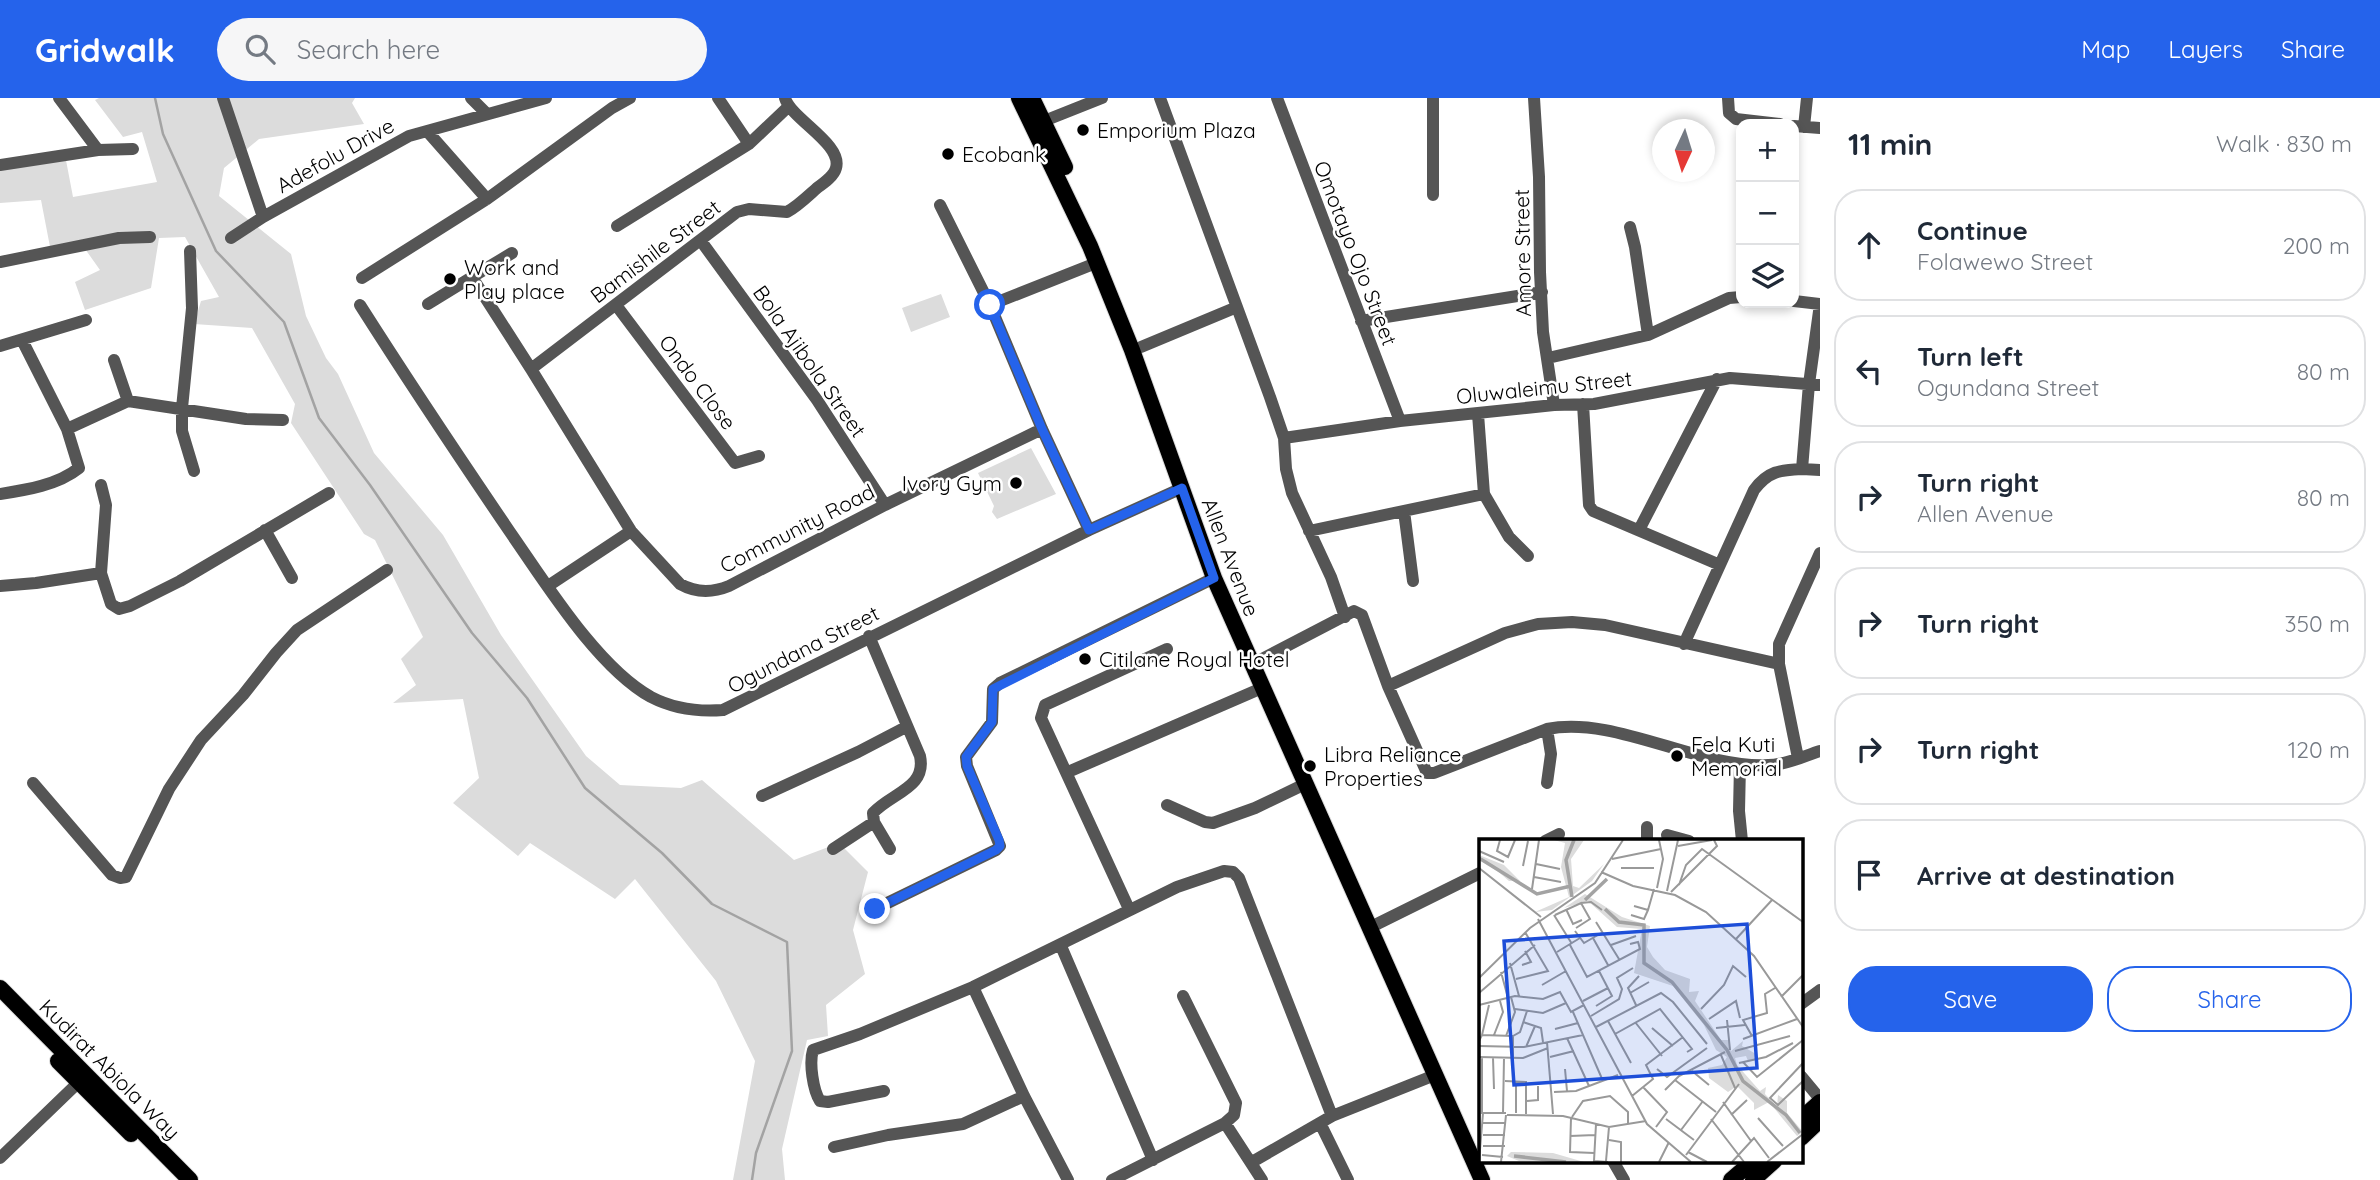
<!DOCTYPE html>
<html lang="en">
<head>
<meta charset="utf-8">
<style>
	:root { --surface:#fff; --page:#f6f6f7; --text:#1f2937; --muted:#747a83; --line:#e0e1e3; --accent:#2563eb }
	body { margin:0; font-family:Quicksand,sans-serif; background:var(--page); color:var(--text) }
	.controls { position:absolute; right:21px; top:21px; display:grid; overflow:hidden; border-radius:14px; box-shadow:0 4px 10px #0003 }
	.controls button { width:63px; height:63px; display:grid; place-items:center; padding:0; border:0; border-bottom:2px solid var(--line); background:var(--surface); color:var(--text); font:35px sans-serif }
	.compass { position:absolute; left:1652px; top:21px; width:63px; height:63px; border-radius:50%; background:var(--surface); box-shadow:0 4px 10px #0003; rotate:184deg }
	.stop { position:absolute; width:21px; height:21px; margin:-16px; border:5px solid #2563eb; border-radius:50%; background:#fff }
	.stop.end { background:#2563eb; border-color:#fff; box-shadow:0 2px 7px #0008 }
	.list { margin:0; padding:0; list-style:none }
	h2 { display:flex; justify-content:space-between; align-items:center; height:91px; margin:0; padding:0 28px; font-size:30px }
	h2 small { font-size:23px; font-weight:400; color:var(--muted) }
	.list li { display:grid; grid-template-columns:46px 1fr auto; gap:21px; align-items:center; box-sizing:border-box; height:112px; margin:0 14px 14px; padding:0 14px; border:2px solid var(--line); border-radius:28px }
	.list b { display:block; font-size:26px; white-space:nowrap }
	.list p { margin:0; font-size:23px; white-space:nowrap; color:var(--muted) }
	.list em { font-size:23px; font-style:normal; color:var(--muted) }
	.actions { display:flex; gap:14px; padding:21px 28px }
	.actions a { flex:1; padding:16px 0; border:2px solid var(--accent); border-radius:28px; text-align:center; font-size:24px; color:var(--accent) }
	.actions .main { background:var(--accent); color:#fff }
	.icon { flex:none; width:38px; height:38px; fill:none; stroke:currentColor; stroke-width:2; stroke-linecap:round; stroke-linejoin:round }
	.map { position:relative; flex:none; width:1820px; height:1082px; overflow:hidden }
	header { display:flex; align-items:center; gap:42px; box-sizing:border-box; height:98px; padding:0 35px; background:var(--accent); color:#fff }
	header strong { font-size:33px }
	nav { display:flex; gap:38px; margin-inline-start:auto; font-size:24px }
	.search { width:490px; height:63px; background:var(--page); display:flex; align-items:center; gap:18px; box-sizing:border-box; padding:0 24px; border-radius:38px; color:var(--muted); font-size:26px }
	main { display:flex }
	aside { flex:1; background:var(--surface) }
	.map>svg:first-child { display:block }
</style>
</head>
<body>
<header>
<strong>Gridwalk</strong>
<div class="search"><svg class="icon" aria-label="search" viewBox="0 0 24 24"><circle cx="10" cy="10" r="6"/><path d="M15 15l6 6"/></svg>Search here</div>
<nav><a>Map</a><a>Layers</a><a>Share</a></nav>
</header>
<main>
<div class="map">
<svg width="1820" height="1082" viewBox="0 0 1820 1082">
	<rect width="100%" height="100%" fill="#fff"/>
	<!-- green -->
	<path fill="#dcdcdc" d="M99 0H355L352 5 364 26 259 41 224 70 219 98 291 156 306 218 326 260 338 276 374 355 443 437 501 537 586 658 620 687 681 690 702 682 794 762 839 745 868 774 853 832 865 876 826 907 828 938 807 942 782 1051 785 1082H733L755 963 716 883 635 781 615 801 530 745 518 758 453 705 479 680 463 601 393 605 416 587 401 561 423 539 375 442 364 436 291 325 295 306 252 230 194 226 201 203 219 199 185 139 159 140 151 190 85 212 75 184 100 172 83 148 51 154 41 102 0 105V68L65 57 73 99 157 84 142 34 123 39 95 2Z
		M941 196 950 219 911 234 902 210Z
		M1031 350 1056 396 997 421 992 414 994 408 978 375Z"/>
	<g fill="none" stroke-linecap="round" stroke-linejoin="round">
		<!-- stream -->
		<path stroke="#a3a3a3" stroke-width="2.5" d="M155 0 163 36 216 153 284 224 319 320 370 387 472 535 527 600 585 690 662 755 712 806 787 844 792 953 756 1055 752 1082"/>
		<defs>
			<path id="major" d="M1019 0 1090 148 1132 252 1214 480 1482 1082
				M1032 0 1065 69
				M0 890 190 1082
				M58 963 131 1036
				M1801 1021 1820 1004
				M1801 1040 1820 1022
				M1731 1082 1753 1063
				M1753 1082 1774 1063"/>
		</defs>
		<!-- major casing -->
		<use href="#major" stroke="#dbdbdb" stroke-width="18"/>
		<!-- minor -->
		<path stroke="#555" stroke-width="12" d="M59 0 98 52
			M223 0 263 119
			M471 0 486 15
			M718 0 749 46
			M1160 0 1270 299 1284 340 1286 371 1292 395 1331 479 1345 519
			M1277 0 1400 323
			M1534 0 1539 79 1540 174 1543 234 1554 307
			M1728 0 1729 15 1736 21 1780 26
			M1044 23 1102 0
			M1794 28 1820 30
			M1804 29 1807 0
			M427 33 487 101
			M0 67 98 52 133 51
			M1433 97V0
			M940 107 990 207 1042 331 1089 432
			M617 128 749 46 788 9
			M1630 129 1635 149 1648 237
			M231 140 263 119 409 38 546 0
			M701 143 817 302 885 407
			M190 153 192 210 182 310V333L194 373
			M512 155 472 179 531 271 631 433 680 486C696 495 712 495 729 488L885 407 1042 331
			M0 164 119 140 150 139
			M362 180 487 101 612 10 630 0
			M1794 203 1820 206
			M428 206 472 179
			M1820 206 1809 286 1802 371 1820 372
			M360 207C409 284 459 359 510 434 545 484 597 569 651 599 674 611 697 614 723 612L1089 432 1182 390
			M616 207 735 365 759 358
			M990 207 1096 165
			M1361 223 1542 194
			M0 248 86 222
			M1141 249 1237 209
			M1548 260 1648 237 1729 200 1741 199
			M114 262 128 303
			M531 271 737 114 749 111 787 114C798 108 808 98 817 90 824 85 834 78 836 70 843 46 791 21 785 0
			M1583 306 1589 407 1593 413 1720 467
			M1478 316 1484 396 1509 439 1528 458
			M67 331 128 303 246 321 283 322
			M1284 340 1400 323 1554 307 1594 306 1730 280 1820 287
			M101 387 106 407 101 475 111 506 119 511 130 508 180 483 329 395
			M0 396C26 392 58 387 79 370L67 331 22 242
			M1404 413 1413 483
			M265 432 292 480
			M1639 432 1717 281
			M1309 433 1484 396
			M0 488 36 485 101 475
			M548 488 631 433
			M1684 546 1754 392C1768 373 1780 372 1802 371
			M1260 562 1354 513 1362 517 1388 588 1427 675H1434L1547 631C1615 617 1699 671 1768 667 1786 667 1804 658 1820 653
			M1388 588 1505 535 1538 526 1572 524 1605 527 1779 566
			M1798 660 1779 566V546L1820 455
			M1740 667 1739 713 1742 743
			M1068 674 1262 590
			M33 685 112 777 120 780 126 779 169 691 201 642 243 597 276 555 297 532 387 472
			M1547 685 1551 656 1547 631
			M762 698 858 654 906 629
			M1167 707 1205 724 1213 725 1255 710 1305 686
			M874 724 890 751
			M1667 737 1689 743
			M1545 743 1559 736
			M1647 743V729
			M833 751 874 724 873 715C891 695 927 690 920 658L869 538
			M875 811 996 752 1000 748 967 668 966 659 992 624 993 591 1000 585 1214 480
			M1129 811 1041 620 1045 607 1167 551
			M1377 826 1480 775
			M1061 848 1153 1062
			M973 889 1024 998 1068 1082
			M1183 898 1236 1005 1234 1017 1225 1025
			M1801 906 1820 892
			M1801 978 1820 1001
			M884 993 828 1004 820 1003C813 992 809 965 813 952L860 936 973 889 1177 789 1224 773 1233 774 1239 780 1332 1018
			M1320 1025 1348 1082
			M834 1049 888 1037 963 1026 1024 998
			M0 1060 83 980
			M1613 1063 1624 1082
			M1252 1064 1332 1018 1435 977
			M1112 1082 1225 1025 1262 1082"/>
		<!-- major -->
		<use href="#major" stroke="#000" stroke-width="16"/>
	</g>
	<g fill="none" stroke-linecap="round" stroke-linejoin="round">
		<!-- route -->
		<path stroke="#2563eb" stroke-width="9" d="M875 811 996 752 1000 748 999 742 967 668 966 659 992 624 993 591 1214 480 1182 390 1089 432 1042 331 990 207"/>
	</g>
	<!-- markers -->
	<g fill="#000" stroke="#fff" stroke-width="2.5">
		<circle cx="1083" cy="32" r="7"/>
		<circle cx="948" cy="56" r="7"/>
		<circle cx="450" cy="181" r="7"/>
		<circle cx="1016" cy="385" r="7"/>
		<circle cx="1085" cy="561" r="7"/>
		<circle cx="1677" cy="658" r="7"/>
		<circle cx="1310" cy="668" r="7"/>
	</g>
	<g text-anchor="middle" dominant-baseline="central" stroke-width="5" stroke-linejoin="round" paint-order="stroke">
		<!-- poi labels -->
		<g font-size="21" fill="#000" stroke="#fff" text-anchor="start">
			<text x="1097" y="32">Emporium Plaza</text>
			<text x="962" y="56">Ecobank</text>
			<text x="464" y="169">Work and<tspan x="464" dy="24">Play place</tspan></text>
			<text x="1002" y="385" text-anchor="end">Ivory Gym</text>
			<text x="1099" y="561">Citilane Royal Hotel</text>
			<text x="1691" y="646">Fela Kuti<tspan x="1691" dy="24">Memorial</tspan></text>
			<text x="1324" y="656">Libra Reliance<tspan x="1324" dy="24">Properties</tspan></text>
		</g>
		<!-- street labels -->
		<g font-size="21" fill="#000" stroke="#fff">
			<text transform="translate(335 57) rotate(-29)">Adefolu Drive</text>
			<text transform="translate(655 153) rotate(-37)">Bamishile Street</text>
			<text transform="translate(1356 155) rotate(69)">Omotayo Ojo Street</text>
			<text transform="translate(1522 155) rotate(-91)">Amore Street</text>
			<text transform="translate(810 263) rotate(55)">Bola Ajibola Street</text>
			<text transform="translate(698 284) rotate(53)">Ondo Close</text>
			<text transform="translate(1544 289) rotate(-6)">Oluwaleimu Street</text>
			<text transform="translate(797 430) rotate(-27)">Community Road</text>
			<text transform="translate(1231 459) rotate(69)">Allen Avenue</text>
			<text transform="translate(803 551) rotate(-27)">Ogundana Street</text>
			<text transform="translate(110 971) rotate(45)">Kudirat Abiola Way</text>
		</g>
	</g>
	<!-- overview -->
	<g transform="translate(1479 741)">
		<rect width="324" height="324" fill="#fff"/>
		<path d="M75 1H105L92 20 94 47 100 49 125 25 113 42 73 71 56 73 90 58 82 28 86 4ZM0 16 25 26 41 42H30ZM106 55 143 78 171 87 168 108 174 118 186 131 211 140 210 153 220 152 216 162 242 201H250L252 212 264 202 263 207 277 215V220L269 222 267 217 256 219 258 226 281 252 287 248 286 255 298 268 299 256 308 262V274L324 293 318 297 290 263 275 271V264L258 247 249 253 230 239 229 229 243 226 248 218 237 211 225 186 194 147 155 134 163 90 138 88 109 62 85 69ZM32 313 74 314 105 323 40 322 28 317Z" fill="#dcdcdc"/>
		<path fill="none" stroke="#a3a3a3" stroke-width="3.5" d="M0 19 58 55 92 47M93 58 87 21 95 1M106 61 128 40M126 70 140 83 165 86V124L193 143 248 211 264 242 307 276 321 294M35 317 87 323"/>
		<path fill="none" stroke="#999" stroke-width="2" d="M21 1 18 12 29 18 36 1M199 7 233 1M0 12 25 23M133 20 182 10M57 25 81 30M44 27 49 2M0 29 62 78M142 29H175M122 33 154 47 196 56 227 73 275 117 324 188M55 38 82 43M200 46 207 26 223 10 324 83M178 49 184 20 180 1M53 50 60 1M188 52 199 1M192 53 238 7 235 1M102 64 112 63 123 71M155 67 169 71 175 50M87 70 94 85 103 81M75 76 93 105M76 76 102 64 111 80 97 89M152 76 165 80 169 71M59 80 168 285 212 323M117 83 140 120M96 92 105 104 124 93M114 99 129 126M257 100 293 61M91 106 108 138 161 110 159 103 151 105M132 106 157 97M78 113 101 99M31 124 40 157M43 126 52 123 46 112M22 133 29 159M0 139 51 89 116 44 144 1M37 140 69 132 46 93M63 146 87 132M0 154 56 106M151 154 170 143M302 158 324 136M104 162 129 149M0 166 36 157 64 160 81 153 92 173 105 166M157 166 149 149 160 137M117 167 133 157 120 132M36 170 64 174 87 164M222 170 245 146 254 127 267 138M94 173 124 242M112 177 140 160 143 150 138 139 154 129M230 180 257 162 261 179M248 181 251 211M129 182 152 224M44 183 62 189 64 203M156 183 183 217M117 188 182 154 194 163 228 205M173 189 194 207M237 189 266 186M76 190 99 184M136 195 181 170 213 210 208 213M3 196 10 166M15 196 24 173 21 162M27 197 36 173 32 158M34 197 41 193 48 172M273 197 264 181 288 174 286 155 296 149M88 199 110 247M264 200 318 180M0 202 3 196 34 197V219M68 203 74 275M0 207 45 208 104 196M47 208 56 187M256 212 311 197M242 216 256 249M0 218 44 219 69 209M3 218V274M71 218 95 212M14 219 15 250M264 223 278 238 324 201M260 224 287 218 314 204M324 224 291 259 299 266 324 242M86 230 88 252M178 230 188 238 228 209M213 232 230 246M196 241 237 273M26 242 47 243V275M164 248 188 273 177 288M186 251 200 237 246 213M75 253 97 252 139 236M153 257 174 240 167 226 204 198M48 262 59 261V247M244 263 272 302M2 274H27M24 274 25 219M37 274V242M28 276 84 277 130 288 167 282M252 276 268 261M93 278 104 262 131 257 149 273V284M92 279 91 313 115 314M279 279 304 307M187 280 215 301M232 280 265 323M4 284H26M117 285 115 322 129 323M202 291 224 262M4 296H26M91 297 116 296M130 301 142 303V323M4 307H26M209 313 228 323M3 316 24 318M207 316 260 245M127 322 130 288M0 323 4 274M22 323 27 276M180 323 190 303M253 323 275 299 290 319M288 323 324 295"/>
		<path fill="#1d4ed8" fill-opacity="0.15" stroke="#1d4ed8" stroke-width="3.5" d="M268 85 278 229 35 246 25 102Z"/>
		<rect width="324" height="324" fill="none" stroke="#000" stroke-width="3.5"/>
	</g>
</svg>
<div class="controls">
<button>+</button>
<button>−</button>
<button><svg class="icon" aria-label="layers" viewBox="0 0 24 24"><path d="M12 4l9 5-9 5-9-5zM3 14l9 5 9-5"/></svg></button>
</div>
<svg class="compass" viewBox="-18 -18 36 36"><path d="M0-13l5 13h-10z" fill="#e53935"/><path d="M0 13l5-13h-10z" fill="#747a83"/></svg>
<div class="stop" style="left:990px;top:207px"></div>
<div class="stop end" style="left:875px;top:811px"></div>
</div>
<aside>
<h2>11 min<small>Walk · 830 m</small></h2>
<ul class="list">
<li><svg class="icon" aria-label="ahead" viewBox="0 0 24 24"><path d="M12 20V5M6 11l6-6 6 6"/></svg><div><b>Continue</b><p>Folawewo Street</p></div><em>200 m</em></li>
<li><svg class="icon" aria-label="left" viewBox="0 0 24 24"><path d="M17 20v-9H6M10 6l-5 5 5 5"/></svg><div><b>Turn left</b><p>Ogundana Street</p></div><em>80 m</em></li>
<li><svg class="icon" aria-label="right" viewBox="0 0 24 24"><path d="M7 20v-9h11M14 6l5 5-5 5"/></svg><div><b>Turn right</b><p>Allen Avenue</p></div><em>80 m</em></li>
<li><svg class="icon" aria-label="right" viewBox="0 0 24 24"><path d="M7 20v-9h11M14 6l5 5-5 5"/></svg><div><b>Turn right</b></div><em>350 m</em></li>
<li><svg class="icon" aria-label="right" viewBox="0 0 24 24"><path d="M7 20v-9h11M14 6l5 5-5 5"/></svg><div><b>Turn right</b></div><em>120 m</em></li>
<li><svg class="icon" aria-label="arrive" viewBox="0 0 24 24"><path d="M6 21V4h12l-3 4 3 4H6"/></svg><div><b>Arrive at destination</b></div></li>
</ul>
<div class="actions"><a class="main">Save</a><a>Share</a></div>
</aside>
</main>
</body>
</html>
